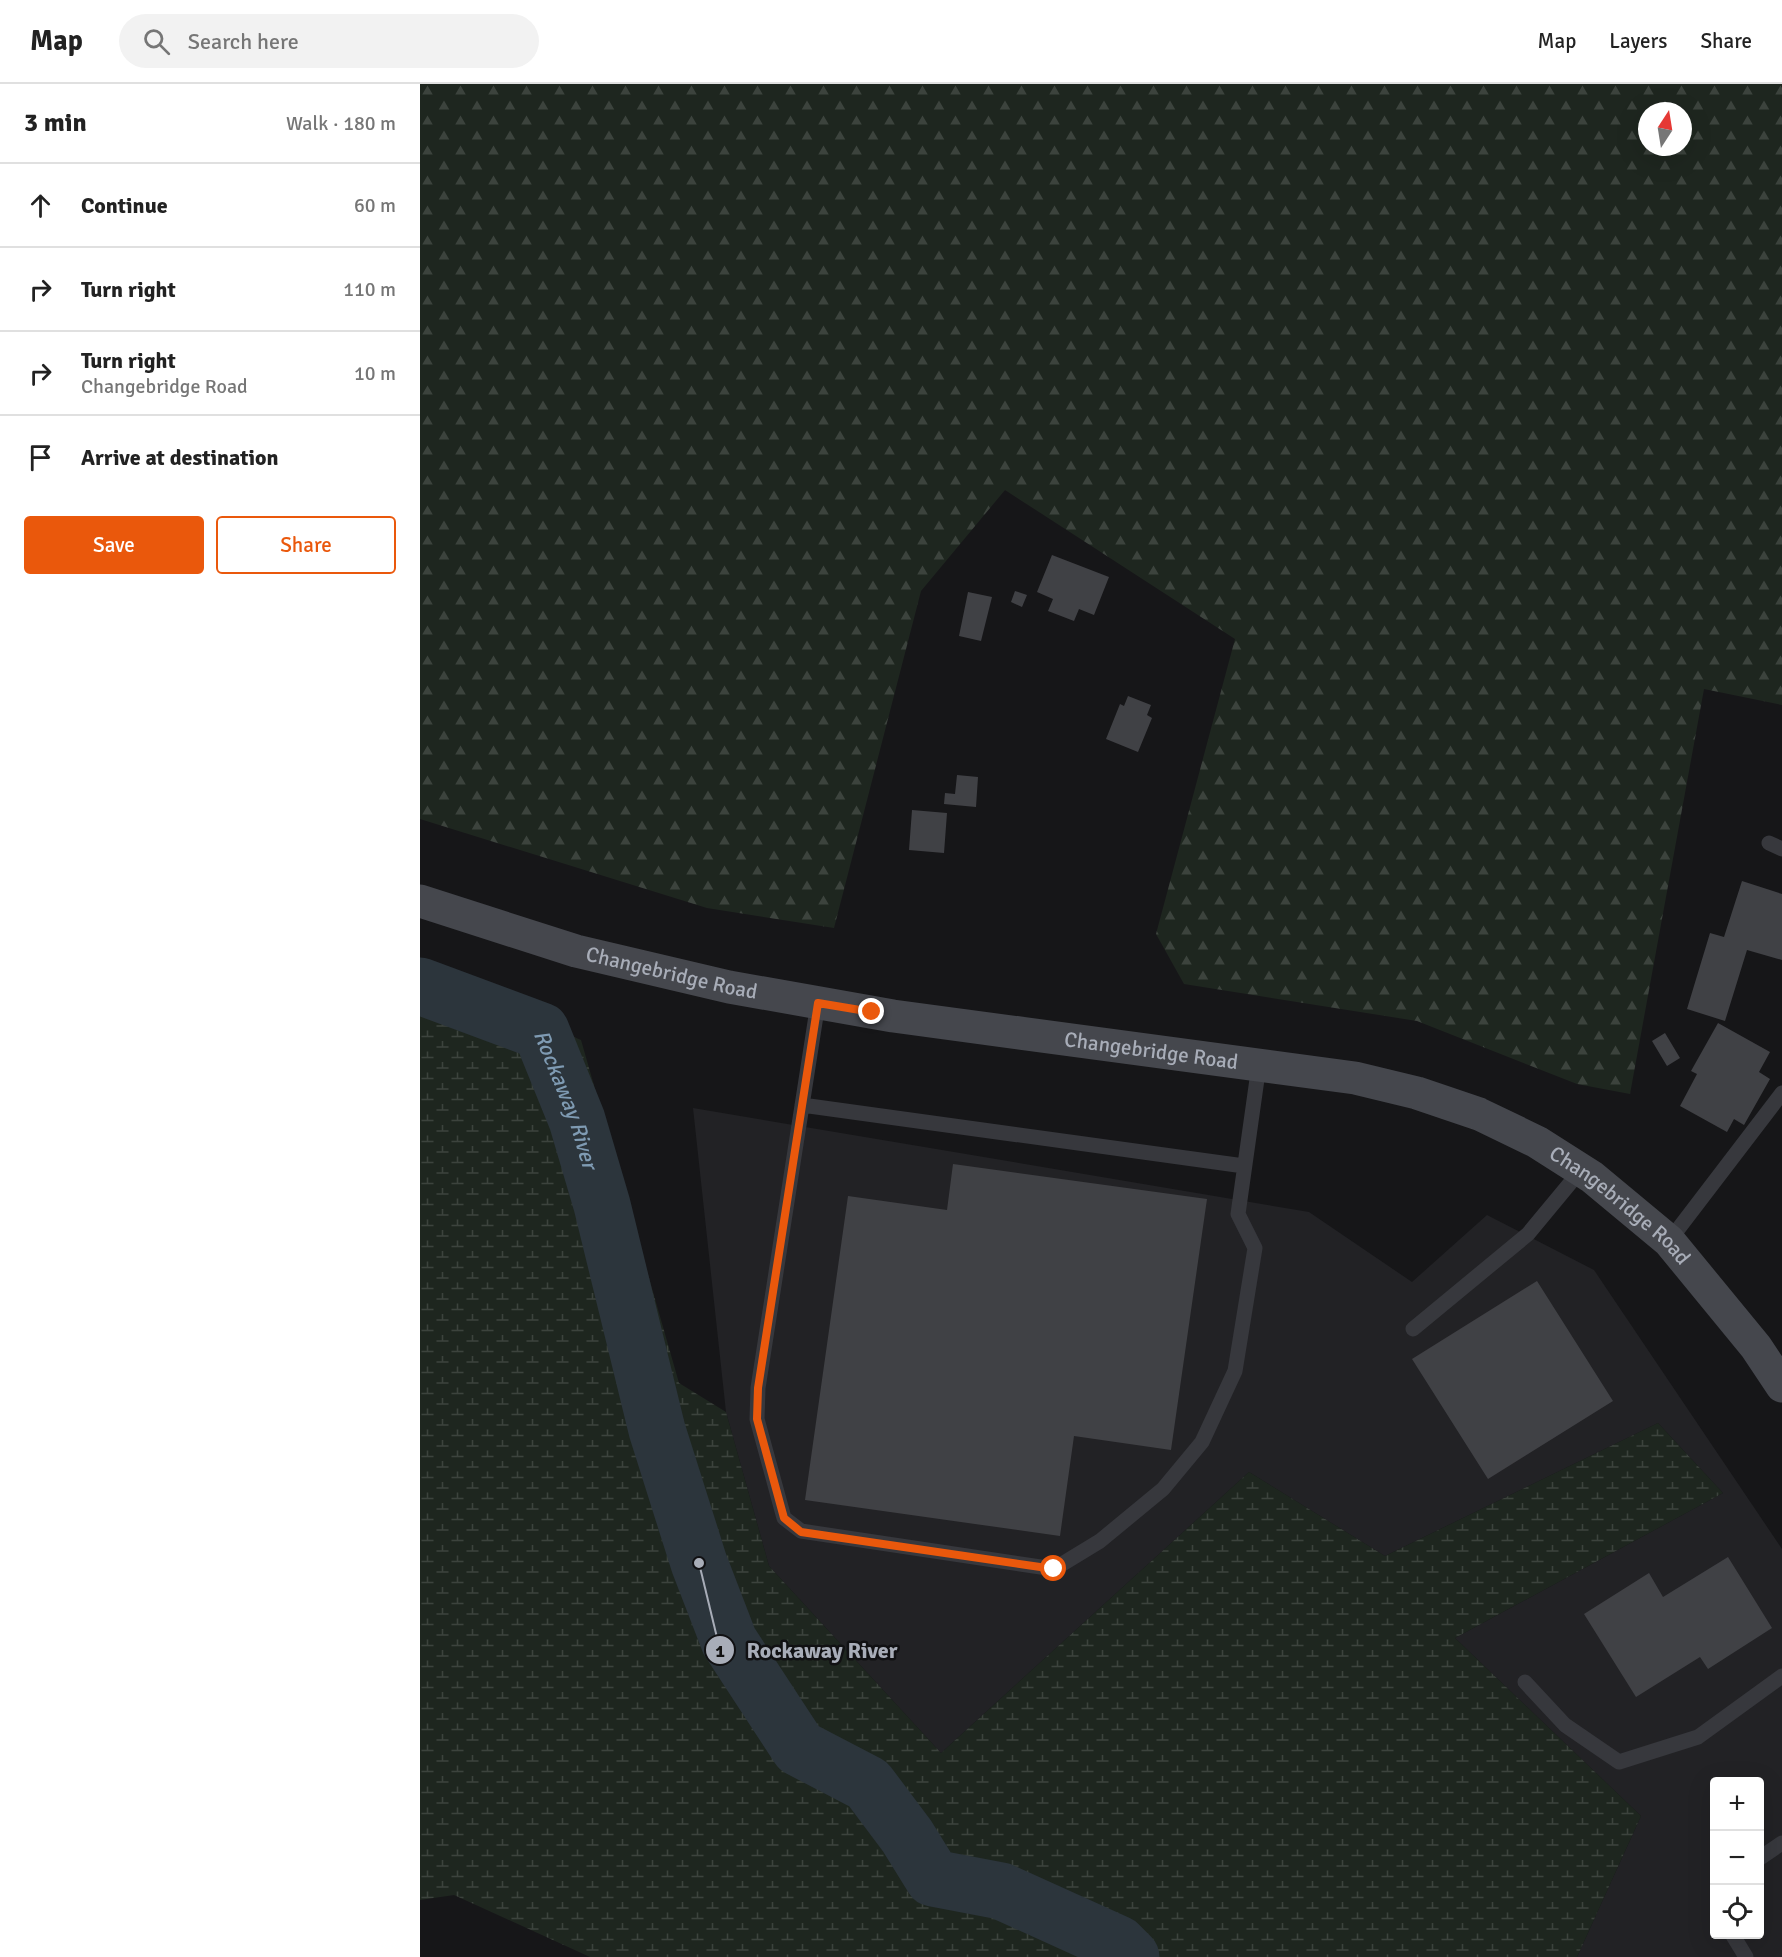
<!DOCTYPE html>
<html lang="en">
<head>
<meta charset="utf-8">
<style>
	:root { --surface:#fff; --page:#f2f2f2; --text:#222; --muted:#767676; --line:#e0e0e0; --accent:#ea580c }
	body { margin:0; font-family:Signika,sans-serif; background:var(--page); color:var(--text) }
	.controls { position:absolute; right:18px; bottom:18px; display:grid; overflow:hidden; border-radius:6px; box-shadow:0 6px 24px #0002 }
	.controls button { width:54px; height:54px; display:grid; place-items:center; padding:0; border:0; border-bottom:2px solid var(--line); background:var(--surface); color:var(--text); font:30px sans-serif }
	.compass { position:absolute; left:1218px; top:18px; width:54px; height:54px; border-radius:50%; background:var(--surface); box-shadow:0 6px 24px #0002; rotate:12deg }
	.stop { position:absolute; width:18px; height:18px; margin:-14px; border:4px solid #ea580c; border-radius:50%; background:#fff }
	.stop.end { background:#ea580c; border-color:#fff; box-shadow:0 2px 6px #0008 }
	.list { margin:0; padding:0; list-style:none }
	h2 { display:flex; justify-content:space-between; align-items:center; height:78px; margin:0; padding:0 24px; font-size:26px }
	h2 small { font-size:20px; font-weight:400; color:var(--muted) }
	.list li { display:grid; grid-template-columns:39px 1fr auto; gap:18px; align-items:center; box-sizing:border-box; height:84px; padding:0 24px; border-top:2px solid var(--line) }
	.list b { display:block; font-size:22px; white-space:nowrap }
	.list p { margin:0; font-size:20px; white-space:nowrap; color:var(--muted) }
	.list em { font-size:20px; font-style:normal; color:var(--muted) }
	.actions { display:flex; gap:12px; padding:18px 24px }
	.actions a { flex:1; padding:14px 0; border:2px solid var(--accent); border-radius:6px; text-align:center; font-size:21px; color:var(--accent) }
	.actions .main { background:var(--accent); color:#fff }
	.icon { flex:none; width:33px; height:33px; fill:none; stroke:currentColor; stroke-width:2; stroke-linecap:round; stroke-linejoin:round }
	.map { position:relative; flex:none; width:1362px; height:1873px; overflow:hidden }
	header { display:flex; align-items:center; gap:36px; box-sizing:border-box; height:84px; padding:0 30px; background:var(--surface); border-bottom:2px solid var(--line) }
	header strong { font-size:28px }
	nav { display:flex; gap:33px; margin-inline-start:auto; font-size:21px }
	.search { width:420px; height:54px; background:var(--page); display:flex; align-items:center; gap:15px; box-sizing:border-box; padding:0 21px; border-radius:33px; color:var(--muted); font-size:22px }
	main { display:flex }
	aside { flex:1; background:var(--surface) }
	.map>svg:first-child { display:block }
</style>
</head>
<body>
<header>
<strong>Map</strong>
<div class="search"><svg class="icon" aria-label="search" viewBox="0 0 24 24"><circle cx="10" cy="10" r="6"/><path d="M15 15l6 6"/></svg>Search here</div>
<nav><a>Map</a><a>Layers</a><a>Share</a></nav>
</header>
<main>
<aside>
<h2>3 min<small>Walk · 180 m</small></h2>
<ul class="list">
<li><svg class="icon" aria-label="ahead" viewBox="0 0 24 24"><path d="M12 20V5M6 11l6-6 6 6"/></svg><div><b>Continue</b></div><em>60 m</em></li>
<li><svg class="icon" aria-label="right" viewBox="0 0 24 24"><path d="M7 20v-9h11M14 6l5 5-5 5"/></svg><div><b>Turn right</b></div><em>110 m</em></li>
<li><svg class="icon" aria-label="right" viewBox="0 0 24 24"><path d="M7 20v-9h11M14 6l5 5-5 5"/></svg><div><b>Turn right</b><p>Changebridge Road</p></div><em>10 m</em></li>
<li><svg class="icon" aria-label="arrive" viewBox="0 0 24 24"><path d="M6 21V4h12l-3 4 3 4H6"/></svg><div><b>Arrive at destination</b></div></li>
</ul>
<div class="actions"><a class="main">Save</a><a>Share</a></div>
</aside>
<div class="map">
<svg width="1362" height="1873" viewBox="0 0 1362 1873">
	<defs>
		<pattern id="forest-firs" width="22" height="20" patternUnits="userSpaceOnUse" patternTransform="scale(1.5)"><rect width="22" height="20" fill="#1e261f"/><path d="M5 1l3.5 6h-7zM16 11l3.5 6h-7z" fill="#3c433d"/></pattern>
		<pattern id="wetland-marsh" width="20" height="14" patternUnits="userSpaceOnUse" patternTransform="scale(1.5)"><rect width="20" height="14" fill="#1e261f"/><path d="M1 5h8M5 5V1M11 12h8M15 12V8" fill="none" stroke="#3c433d"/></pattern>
	</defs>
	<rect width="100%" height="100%" fill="#161618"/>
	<!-- built -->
	<path fill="#222225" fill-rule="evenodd" d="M273 1024 889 1128 992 1198 1067 1131 1174 1186 1362 1465V1873H1157L1221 1732 1035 1554 1303 1409 1238 1339 965 1472 829 1388 521 1669 349 1482 306 1328ZM1294 1698H1340V1850H1294Z"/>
	<!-- forest -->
	<path fill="url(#forest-firs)" fill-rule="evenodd" d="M0 0H1362V621L1284 605 1210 1010 1157 1000 997 937 764 900 736 850 815 555 585 406 501 507 414 844 287 824 0 735ZM1227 27H1263V63H1227Z"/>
	<!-- wetland -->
	<path fill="url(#wetland-marsh)" d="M0 885 139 929 113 936 161 956 259 1299 306 1328 349 1482 521 1669 829 1388 965 1472 1238 1339 1303 1409 1035 1554 1221 1732 1157 1873H170L34 1811 0 1816Z"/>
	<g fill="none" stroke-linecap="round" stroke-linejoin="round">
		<!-- river -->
		<path stroke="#2c353c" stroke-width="57" id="s1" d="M0 902 121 947 157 1036 182 1121 237 1346 279 1479 309 1557 379 1664 448 1700 487 1752 513 1794 581 1807 698 1860 711 1873"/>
	</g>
	<!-- building -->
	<path fill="#404145" d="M632 471 689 493 674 531 659 525 654 537 628 527 633 515 617 508Z
		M595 507 607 511 602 523 591 518Z
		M548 508 572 513 561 557 539 552Z
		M708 612 731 621 727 631 732 634 718 668 686 655 700 620 704 622Z
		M537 691 558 693 556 723 524 720 525 709 535 710Z
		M492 726 527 729 524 769 489 766Z
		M1322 797 1362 810V876L1327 866 1305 937 1267 925 1290 849 1304 853Z
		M1298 939 1350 968 1339 988 1350 995 1324 1041 1314 1035 1307 1048 1260 1022 1277 990 1271 987Z
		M1245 949 1260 974 1247 982 1232 957Z
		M533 1080 787 1115 751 1366 654 1352 640 1452 385 1416 428 1112 527 1126Z
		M1117 1197 1193 1317 1068 1395 992 1275Z
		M1308 1473 1352 1544 1288 1585 1280 1573 1216 1613 1164 1530 1229 1489 1243 1513Z"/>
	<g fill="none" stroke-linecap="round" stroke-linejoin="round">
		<!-- service -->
		<path stroke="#37383d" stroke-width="15" d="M1349 759 1362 765
			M398 919 338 1304 337 1335 364 1434 381 1447 634 1485 680 1457 743 1405 782 1358 815 1287 835 1164 818 1130 839 981
			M382 1021 824 1082
			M1249 1157 1362 1009
			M993 1245 1108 1150 1161 1086
			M1105 1598 1145 1641 1199 1678 1278 1653 1362 1592
			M1340 1774 1362 1759
			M1312 1850 1326 1873"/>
		<!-- secondary -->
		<path stroke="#45474d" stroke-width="33" id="s2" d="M0 817 156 867 309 903 473 932 935 994 997 1009 1059 1030 1117 1058 1172 1093 1249 1157 1336 1263 1362 1302"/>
	</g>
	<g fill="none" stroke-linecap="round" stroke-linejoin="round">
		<!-- route -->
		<path stroke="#ea580c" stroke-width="8" d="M452 928 398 919 338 1304 337 1335 364 1434 381 1448 634 1485"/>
	</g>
	<g text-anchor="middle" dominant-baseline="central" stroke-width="5" stroke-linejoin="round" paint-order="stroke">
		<!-- street labels -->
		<g font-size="21" fill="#a8adb8" stroke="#111113">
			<text stroke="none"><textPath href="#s2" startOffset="262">Changebridge Road</textPath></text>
			<text stroke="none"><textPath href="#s2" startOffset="748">Changebridge Road</textPath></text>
			<text stroke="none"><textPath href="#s2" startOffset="1252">Changebridge Road</textPath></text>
		</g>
		<!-- water labels -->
		<g font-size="22" font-style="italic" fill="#7f9bb3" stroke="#111113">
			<text stroke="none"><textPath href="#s1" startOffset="202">Rockaway River</textPath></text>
		</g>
	</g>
	<!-- callouts -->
	<path fill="none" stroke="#a8adb8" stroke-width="2" d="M279 1479L300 1566"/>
	<g fill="#a8adb8" stroke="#111113" stroke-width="2">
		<circle cx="279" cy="1479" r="6"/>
		<circle cx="300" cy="1566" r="15"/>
	</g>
	<g font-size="18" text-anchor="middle" font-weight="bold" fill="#111">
		<text x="300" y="1573">1</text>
	</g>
	<g font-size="22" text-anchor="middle" font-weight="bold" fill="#a8adb8" stroke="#111113" stroke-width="5" stroke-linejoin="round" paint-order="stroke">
		<text x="402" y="1574">Rockaway River</text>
	</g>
</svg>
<div class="controls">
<button>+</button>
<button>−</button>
<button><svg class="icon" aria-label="locate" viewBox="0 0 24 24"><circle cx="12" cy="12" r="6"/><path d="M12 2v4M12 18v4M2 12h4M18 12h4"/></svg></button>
</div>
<svg class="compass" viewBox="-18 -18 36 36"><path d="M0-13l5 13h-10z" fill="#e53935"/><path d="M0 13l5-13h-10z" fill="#767676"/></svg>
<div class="stop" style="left:634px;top:1485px"></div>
<div class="stop end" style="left:452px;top:928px"></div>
</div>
</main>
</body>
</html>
